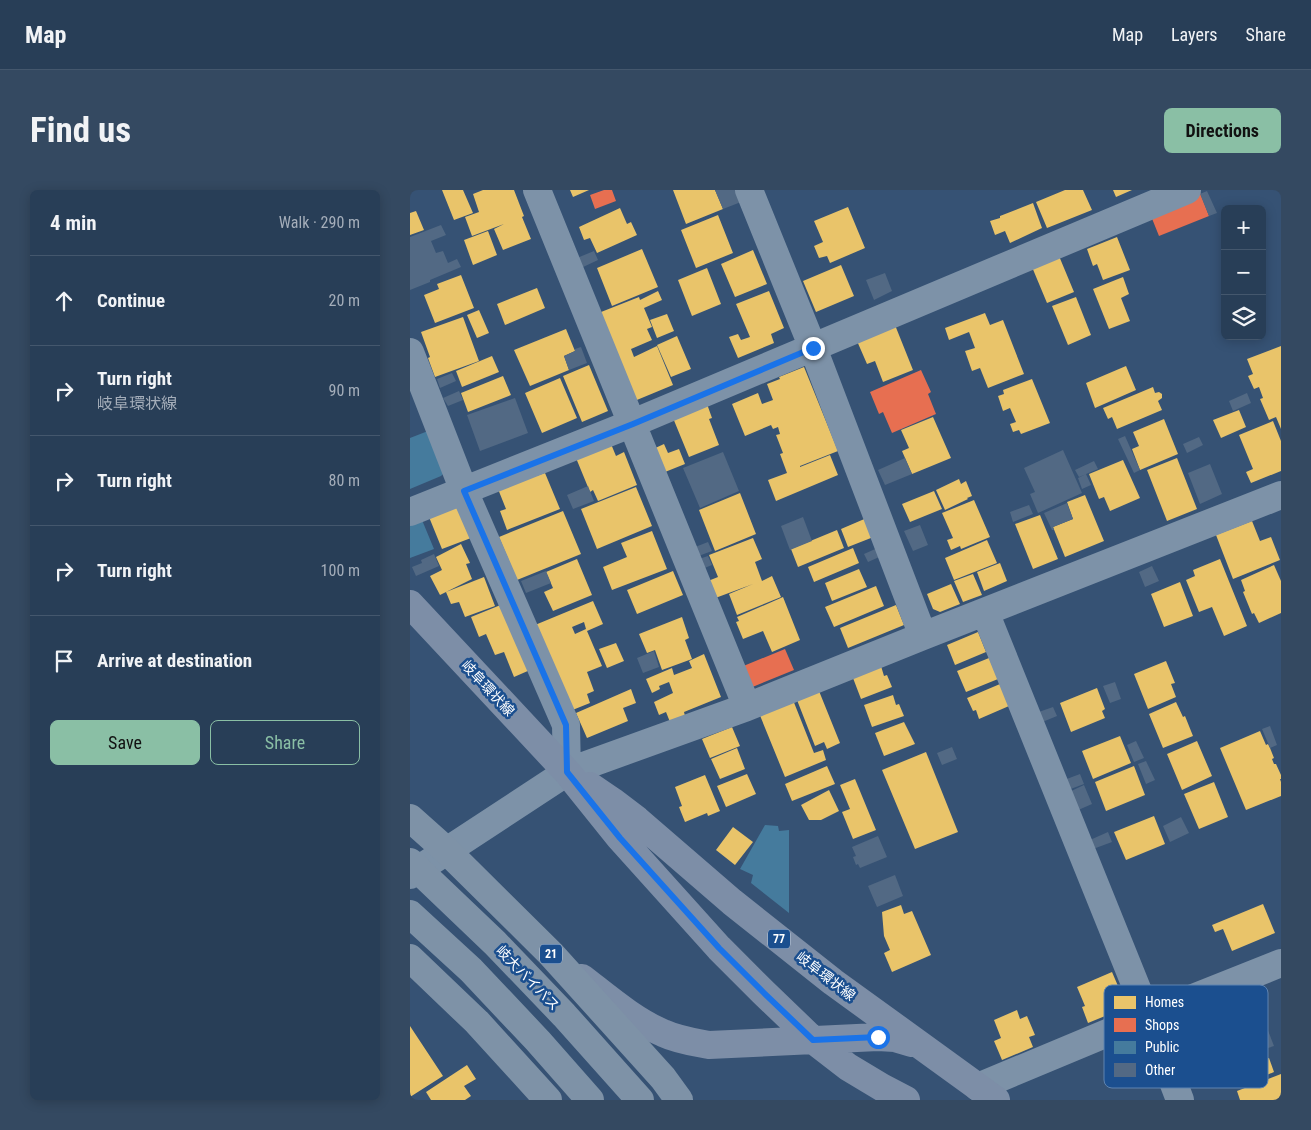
<!DOCTYPE html>
<html lang="en">
<head>
<meta charset="utf-8">
<style>
	:root { --surface:#283e57; --page:#344961; --text:#f1f3f6; --muted:#a5aeba; --line:#44576d; --accent:#8abfa5 }
	body { margin:0; font-family:"Roboto Condensed","Noto Sans JP",sans-serif; background:var(--page); color:var(--text) }
	.controls { position:absolute; right:15px; top:15px; display:grid; overflow:hidden; border-radius:8px; box-shadow:0 2px 12px #0003 }
	.controls button { width:45px; height:45px; display:grid; place-items:center; padding:0; border:0; border-bottom:1px solid var(--line); background:var(--surface); color:var(--text); font:25px sans-serif }
	.stop { position:absolute; width:15px; height:15px; margin:-11px; border:4px solid #1a73e8; border-radius:50%; background:#fff }
	.stop.end { background:#1a73e8; border-color:#fff; box-shadow:0 1px 5px #0008 }
	.list { margin:0; padding:0; list-style:none }
	h2 { display:flex; justify-content:space-between; align-items:center; height:65px; margin:0; padding:0 20px; font-size:21px }
	h2 small { font-size:16px; font-weight:400; color:var(--muted) }
	.list li { display:grid; grid-template-columns:32px 1fr auto; gap:15px; align-items:center; box-sizing:border-box; height:90px; padding:0 20px; border-top:1px solid var(--line) }
	.list b { display:block; font-size:19px; white-space:nowrap }
	.list p { margin:0; font-size:16px; white-space:nowrap; color:var(--muted) }
	.list em { font-size:16px; font-style:normal; color:var(--muted) }
	.actions { display:flex; gap:10px; padding:15px 20px }
	.actions a { flex:1; padding:11px 0; border:1px solid var(--accent); border-radius:8px; text-align:center; font-size:18px; color:var(--accent) }
	.actions .main { background:var(--accent); color:#111 }
	.icon { flex:none; width:28px; height:28px; fill:none; stroke:currentColor; stroke-width:2; stroke-linecap:round; stroke-linejoin:round }
	.map { position:relative; flex:none; width:871px; height:910px; overflow:hidden; border-radius:8px }
	header { display:flex; align-items:center; gap:30px; box-sizing:border-box; height:70px; padding:0 25px; background:var(--surface); border-bottom:1px solid var(--line) }
	header strong { font-size:24px }
	nav { display:flex; gap:28px; margin-inline-start:auto; font-size:18px }
	.intro { display:flex; align-items:center; justify-content:space-between; box-sizing:border-box; height:120px; padding:0 30px }
	h1 { margin:0; font-size:35px }
	.button { padding:12px 22px; border-radius:8px; background:var(--accent); color:#111; font-size:18px; font-weight:700 }
	main { display:flex; gap:30px; padding:0 30px }
	aside { flex:1; background:var(--surface); border-radius:8px; box-shadow:0 2px 12px #0003 }
	.map>svg:first-child { display:block }
</style>
</head>
<body>
<header>
<strong>Map</strong>
<nav><a>Map</a><a>Layers</a><a>Share</a></nav>
</header>
<div class="intro"><h1>Find us</h1><a class="button">Directions</a></div>
<main>
<aside>
<h2>4 min<small>Walk · 290 m</small></h2>
<ul class="list">
<li><svg class="icon" aria-label="ahead" viewBox="0 0 24 24"><path d="M12 20V5M6 11l6-6 6 6"/></svg><div><b>Continue</b></div><em>20 m</em></li>
<li><svg class="icon" aria-label="right" viewBox="0 0 24 24"><path d="M7 20v-9h11M14 6l5 5-5 5"/></svg><div><b>Turn right</b><p>岐阜環状線</p></div><em>90 m</em></li>
<li><svg class="icon" aria-label="right" viewBox="0 0 24 24"><path d="M7 20v-9h11M14 6l5 5-5 5"/></svg><div><b>Turn right</b></div><em>80 m</em></li>
<li><svg class="icon" aria-label="right" viewBox="0 0 24 24"><path d="M7 20v-9h11M14 6l5 5-5 5"/></svg><div><b>Turn right</b></div><em>100 m</em></li>
<li><svg class="icon" aria-label="arrive" viewBox="0 0 24 24"><path d="M6 21V4h12l-3 4 3 4H6"/></svg><div><b>Arrive at destination</b></div></li>
</ul>
<div class="actions"><a class="main">Save</a><a>Share</a></div>
</aside>
<div class="map">
<svg width="871" height="910" viewBox="0 0 871 910">
	<rect width="100%" height="100%" fill="#365274"/>
	<!-- homes -->
	<path fill="#e9c46a" fill-rule="evenodd" d="M32 0H53L63 23 44 30Z
		M73 0H104L114 26 112 27 121 49 93 60 84 39 94 34 62 46 55 27 69 22 63 4Z
		M160 0H179L163 7Z
		M263 0H305L313 19 276 34Z
		M655 0H673L682 20 637 38 626 12Z
		M703 0H722L706 7Z
		M623 13 632 38 600 53 595 41 585 45 580 31 590 28V26Z
		M438 17 455 58 420 73 417 66 409 68 404 56 413 52 404 31Z
		M210 18 217 34 221 32 227 45 187 63 180 48 174 50 169 37Z
		M6 21 14 40 0 45V23Z
		M308 25 323 63 286 78 271 40Z
		M78 41 87 65 63 75 54 50Z
		M707 47 720 80 693 90 687 74 683 76 677 59Z
		M232 59 248 97 202 116 187 78Z
		M343 60 357 94 325 107 311 74Z
		M649 66 664 102 637 113 622 77Z
		M431 75 444 106 406 122 393 91Z
		M297 78 311 114 282 126 268 90Z
		M51 85 64 118 25 133 14 105 29 99 27 94Z
		M713 87 719 104 711 108 720 131 699 139 683 99Z
		M127 98 135 118 95 135 87 114Z
		M248 101 252 110 234 118 242 137 237 139 242 150 221 159 224 167 247 156 263 195 222 212 186 124 229 107 230 110Z
		M359 101 374 138 361 144 364 153 328 168 319 147 328 144 331 150 340 147 326 114Z
		M666 107 681 145 658 155 642 116Z
		M69 120 79 143 67 148 57 125Z
		M575 123 580 135 593 130 614 184 578 198 570 178 562 181 555 161 565 158 559 142 539 150 535 138Z
		M257 124 264 141 247 148 240 130Z
		M53 127 69 171 25 187 18 168 20 167 11 142Z
		M485 135 503 180 473 192 465 171 457 174 447 151Z
		M156 139 165 161 154 166 159 180 120 196 104 160Z
		M267 146 281 179 261 187 247 155Z
		M871 156V239L866 227 859 230 850 209 853 208 849 197 844 199 838 186 843 184 837 169Z
		M82 166 89 182 52 197 46 181Z
		M179 175 198 221 172 232 153 186Z
		M716 176 726 200 685 218 676 193Z
		M394 177 428 261 390 276V277L420 265 428 285 366 311 358 290 377 283 370 264 373 263 366 245 370 244 368 237 363 239 361 235 335 246 322 214 348 203 352 214 363 210 357 194 370 189 369 187Z
		M93 186 101 205 58 222 51 203Z
		M150 188 167 228 132 243 115 203Z
		M622 189 640 233 611 244 609 240 603 242 600 234 606 232 600 218 593 221 588 206 594 204 593 200Z
		M743 197 745 203 749 202 752 204V208L748 211 752 220 707 239 702 227 698 229 693 218Z
		M297 214 302 228 299 229 309 255 279 267 263 228Z
		M829 220 836 237 811 248 803 230Z
		M523 227 541 268 502 284 492 261 499 258 491 240Z
		M754 229 768 264 730 280 722 259 729 256 723 242Z
		M863 231 871 251V281L841 293 836 282 843 279 829 245Z
		M201 254 206 266 214 262 227 295 188 311 183 300 180 302 166 268Z
		M254 254 258 263 269 259 275 274 250 284 241 260Z
		M767 268 787 319 757 331 737 280Z
		M713 270 730 308 700 321 694 307 689 309 679 284Z
		M135 283 150 319 97 340 90 321 96 319 88 299Z
		M549 289 551 294 556 291 562 306 557 308 558 309 535 320 526 300Z
		M226 297 242 336 187 359 171 319Z
		M524 301 532 319 500 332 492 314Z
		M330 303 346 344 305 361 289 320Z
		M675 305 694 351 655 367 643 337 663 329 657 312Z
		M564 310 580 347 551 359 550 356 541 360 537 350 543 348 532 323Z
		M47 315 61 348 32 359 19 327Z
		M153 321 171 364 107 390 89 347Z
		M630 325 648 369 623 379 605 334Z
		M459 327 466 346 438 357 431 339Z
		M842 331 850 351 861 347 870 370 823 389 806 345Z
		M427 340 434 358 388 377 381 359Z
		M242 341 257 379 202 400 193 377 217 367 211 353Z
		M343 348 352 369 345 372 352 391 362 386 371 407 327 425 319 404 343 394 300 410 293 393 308 387 299 365Z
		M577 350 587 373 544 390 535 368Z
		M51 354 60 373 56 374 62 389 30 405 20 386 32 380 26 367Z
		M443 358 449 373 404 392 398 377Z
		M167 369 182 405 143 421 134 402 143 398 136 382Z
		M810 369 837 436 814 446 802 417 789 422 776 390 785 386 783 380Z
		M590 373 597 391 574 401 567 382Z
		M864 375 871 391V423L849 433 844 423 842 424 833 402 835 401 831 390Z
		M449 379 457 397 422 411 415 393Z
		M263 381 273 405 227 424 217 400Z
		M563 384 572 405 553 412 544 391Z
		M74 387 85 416 55 427 49 412 41 414 36 402Z
		M770 392 783 426 754 437 741 404Z
		M541 394 550 414 530 422 523 419 517 404Z
		M466 396 474 416 424 437 415 417Z
		M373 407 390 450 362 462 353 441 333 449 326 432 329 431 327 427Z
		M183 411 193 434 177 441 192 476 177 482 184 501 177 504 180 513 160 521 125 435ZM174 432 176 439 165 444 162 437Z
		M93 414 120 480 104 487 94 462 85 465 76 444 69 447 61 427Z
		M486 415 494 435 438 458 430 438Z
		M272 427 279 448 275 450 282 469 252 480 245 460 237 463 229 444Z
		M568 442 576 462 545 475 537 455Z
		M206 453 214 471 197 478 189 459Z
		M294 464 311 507 274 522 275 526 260 532 256 522 249 525 244 512 263 503 259 492 249 496 250 499 242 503 236 489 262 478 264 485 282 478 279 471Z
		M579 468 588 489 556 502 547 481Z
		M756 471 765 493 761 494 766 507 738 519 724 484Z
		M471 476 474 486 477 485 482 497 451 509 443 488Z
		M590 494 599 516 569 529 566 520 563 521 557 508Z
		M687 498 695 519 692 521 695 528 661 542 650 513Z
		M221 499 226 513 213 518 218 531 177 548 166 523Z
		M409 501 430 553 417 559 414 552 405 556 387 510Z
		M483 505 486 515 489 514 494 526 462 537 454 515Z
		M383 510 404 563 413 560 416 570 375 587 349 523Z
		M766 512 773 527 775 526 783 546 753 558 739 524Z
		M494 532 505 554 474 566 465 543Z
		M322 537 330 556 300 568 292 549Z
		M850 541 856 555 858 554 860 558 864 568 862 569 864 574H866L871 585V589H870L871 592V606L836 620 810 558Z
		M710 546 721 573 683 589 672 561Z
		M787 551 802 586 772 600 757 564Z
		M327 558 335 579 310 589 301 569Z
		M516 562 548 642 505 659 472 580Z
		M417 576 425 594 382 611 375 594Z
		M724 576 735 605 696 621 685 592Z
		M337 584 346 604 316 617 307 596Z
		M295 585 310 621 298 626 297 623 275 632 269 617 272 616 265 597Z
		M445 589 466 640 443 649 432 622 440 619 430 595Z
		M804 592 818 627 789 639 774 604Z
		M419 600 429 621 411 630H399L391 615Z
		M744 626 755 654 716 670 704 642Z
		M323 637 343 652 325 675 306 660Z
		M853 714 865 743 822 761 813 739 805 742 802 735Z
		M491 715 494 724 502 721 521 765 482 782 474 763 480 760 474 746 472 722Z
		M702 782 717 817 678 833 672 817 675 816 667 797Z
		M607 820 610 829 617 826 625 845 619 847 623 857 592 870 584 851 591 848 584 830Z
		M0 836 33 886 0 907Z
		M845 846 855 869 859 868 864 882 840 892 831 868 815 875 809 860Z
		M57 875 66 889 54 896 61 906 55 910H21L16 902Z
		M871 884V910H830L827 901Z"/>
	<!-- shops -->
	<path fill="#e76f51" d="M194 0H202L206 11 185 19 180 5Z
		M789 0 799 26 749 46 739 21Z
		M511 180 521 202 518 204 526 224 482 243 473 222 469 224 460 202Z
		M375 459 384 480 340 498 331 477Z"/>
	<!-- public -->
	<path fill="#457b9d" d="M18 241 35 282 31 286 0 299V248Z
		M12 330 24 359 0 368V334Z
		M355 635 368 636 369 641 379 640V723L341 693 343 685 330 679Z"/>
	<!-- building -->
	<path fill="#526984" d="M305 0H327L331 12 313 19Z
		M797 1 807 23 799 26 790 4Z
		M31 35 36 45 21 51 26 63 33 61 38 73 47 69 51 77 20 90V92L0 100V47Z
		M184 61 188 70 171 78 167 68Z
		M475 83 482 101 464 110 456 90Z
		M171 157 177 173 159 180 154 166 165 161V159Z
		M42 183 46 191 30 198 27 189Z
		M49 201 53 210 38 216 33 208Z
		M837 203 841 213 823 221 819 211Z
		M105 208 118 243 70 261 57 225Z
		M715 246 730 280 724 283 708 249Z
		M789 247 793 255 777 263 773 254Z
		M653 260 672 303 628 323 620 304 625 302 614 278Z
		M313 262 329 301 290 318 273 278Z
		M495 268 502 284 475 295 468 280Z
		M684 271 688 279 669 287 665 280Z
		M800 274 812 304 790 314 778 283Z
		M676 284 681 295 672 299 668 288Z
		M178 296 184 311 163 319 157 305Z
		M657 313 663 329 643 337 644 340H642L634 323Z
		M619 315 623 324 603 332 600 322Z
		M393 327 402 351 380 360 371 336Z
		M510 335 518 355 503 361 494 341Z
		M298 352 302 361 283 368 280 359Z
		M472 356 476 364 458 372 454 364Z
		M24 364 29 376 6 386 2 377 12 373 11 370Z
		M298 366 302 375 287 381 283 371Z
		M742 376 749 391 735 397 729 382Z
		M136 381 141 393 116 403 111 391Z
		M244 461 249 477 233 483 227 468Z
		M705 492 711 509 700 513 693 496Z
		M643 517 647 526 630 533 626 523Z
		M860 536 867 555 860 558 852 539Z
		M726 551 734 568 724 572 717 555Z
		M542 557 547 569 532 575 527 563Z
		M736 571 745 590 736 594 728 574Z
		M670 584 674 594 658 600 654 590Z
		M674 595 682 614 666 621 659 602Z
		M771 627 779 643 760 652 753 636Z
		M698 642 702 652 683 659 680 650Z
		M468 646 477 667 450 678 448 674 446 675 443 667 446 666 442 657Z
		M485 685 493 706 467 717 458 696Z
		M857 838 864 856 858 858 850 840Z"/>
	<g fill="none" stroke-linecap="round" stroke-linejoin="round">
		<!-- street -->
		<path stroke="#7d92a8" stroke-width="28" d="M127 0 337 517
			M339 0 403 158 513 446
			M0 162 54 301 156 535 157 582
			M0 322 223 233 777 0
			M575 422 738 826 770 910
			M0 685 157 582 337 517 513 446 871 305
			M568 897 738 826 871 773"/>
		<!-- primary -->
		<path stroke="#7d8ea7" stroke-width="28" d="M0 414 157 582 210 648 309 758 354 803 403 850 438 877 473 898 496 910
			M180 596 202 611 227 630 322 712 423 792 586 910
			M172 788C198 808 223 830 253 843 268 850 283 852 299 855L468 847 485 848 502 853"/>
		<!-- highway -->
		<path stroke="#7e92a7" stroke-width="28" d="M0 628 37 661 141 764 253 888 269 910
			M0 724 61 780 128 851 180 910
			M0 768 67 832 138 910"/>
		<!-- highway-bridge -->
		<path stroke="#7e92a7" stroke-width="28" d="M0 672 85 753 154 825 230 910"/>
	</g>
	<g fill="none" stroke-linecap="round" stroke-linejoin="round">
		<!-- route -->
		<path stroke="#1a73e8" stroke-width="6" d="M403 158 223 234 54 301 156 535 157 582 210 648 309 758 354 803 403 850 468 847"/>
	</g>
	<g text-anchor="middle" dominant-baseline="central" stroke-width="5" stroke-linejoin="round" paint-order="stroke">
		<!-- shield labels -->
		<g fill="#1b4f8f" stroke="#bbcadd" stroke-width="1">
			<rect x="358" y="739.5" width="22" height="19" rx="4"/>
			<rect x="130" y="754.5" width="22" height="19" rx="4"/>
		</g>
		<g font-size="12" font-weight="bold" fill="#fff">
			<text x="369" y="749">77</text>
			<text x="141" y="764">21</text>
		</g>
		<!-- street labels -->
		<g font-size="14" fill="#fff" stroke="#1b4f8f">
			<text transform="translate(78 498) rotate(47)">岐阜環状線</text>
			<text transform="translate(416 786) rotate(38)">岐阜環状線</text>
			<text transform="translate(118 788) rotate(46)">岐大バイパス</text>
		</g>
	</g>
	<!-- legend -->
	<rect x="694" y="795" width="164" height="103" rx="8" fill="#1b4f8f" stroke="#5f84b1" stroke-width="1"/>
	<rect x="704" y="806" width="22" height="13" fill="#e9c46a"/>
	<rect x="704" y="828" width="22" height="14" fill="#e76f51"/>
	<rect x="704" y="851" width="22" height="13" fill="#457b9d"/>
	<rect x="704" y="873" width="22" height="14" fill="#526984"/>
	<g font-size="14" fill="#fff">
		<text x="735" y="817">Homes</text>
		<text x="735" y="840">Shops</text>
		<text x="735" y="862">Public</text>
		<text x="735" y="885">Other</text>
	</g>
</svg>
<div class="controls">
<button>+</button>
<button>−</button>
<button><svg class="icon" aria-label="layers" viewBox="0 0 24 24"><path d="M12 4l9 5-9 5-9-5zM3 14l9 5 9-5"/></svg></button>
</div>
<div class="stop" style="left:468px;top:847px"></div>
<div class="stop end" style="left:403px;top:158px"></div>
</div>
</main>
</body>
</html>
